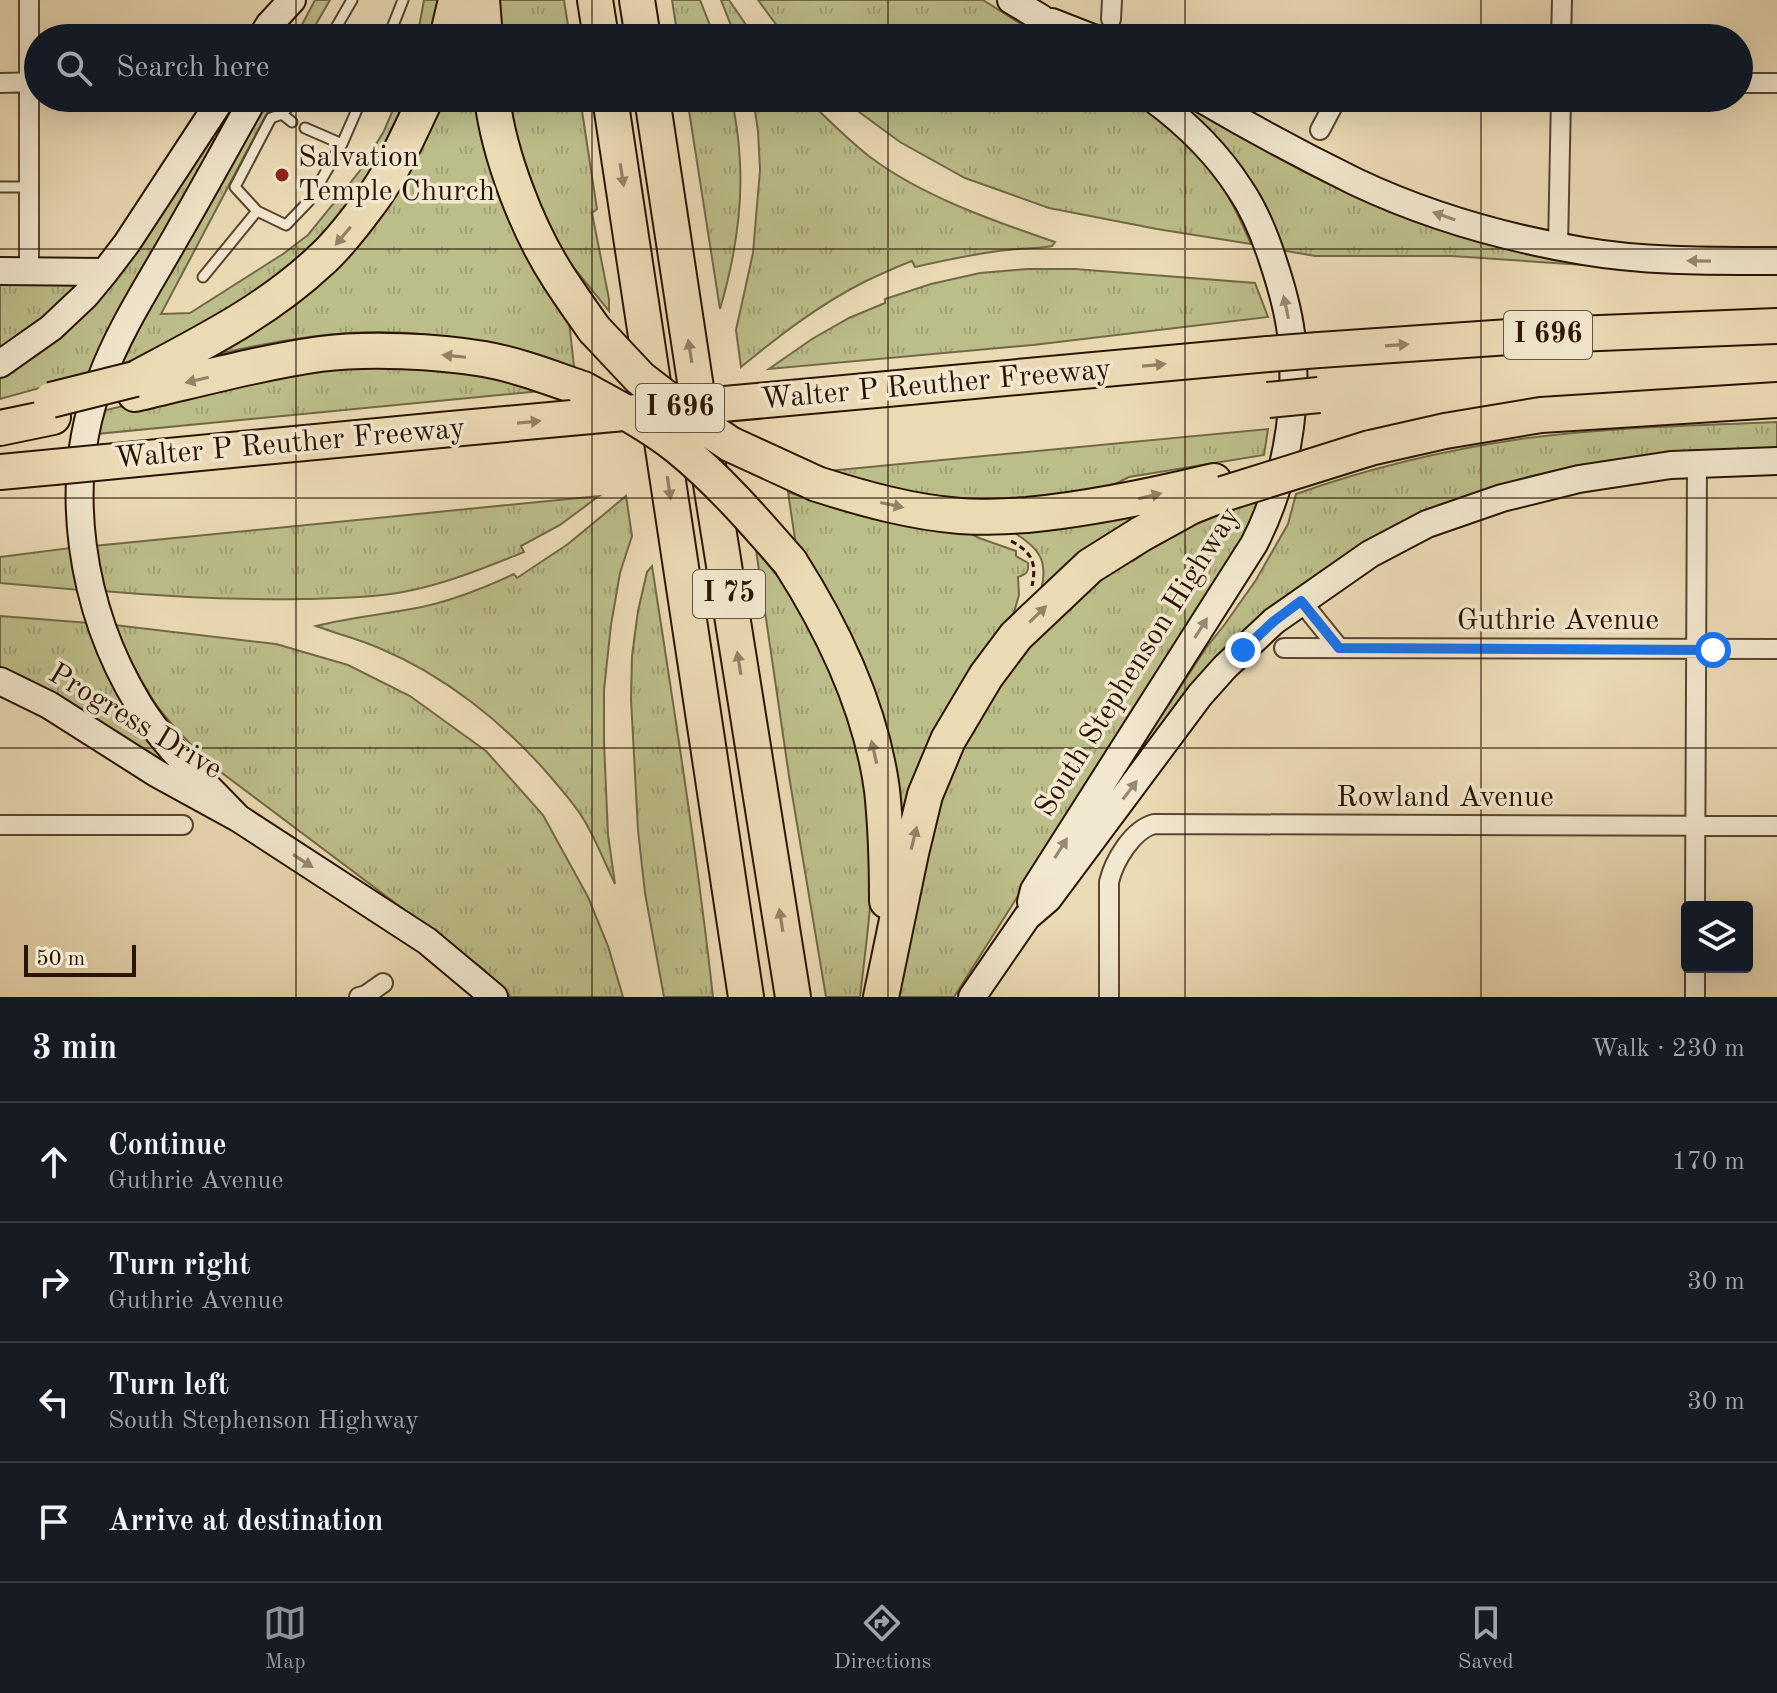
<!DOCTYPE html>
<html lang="en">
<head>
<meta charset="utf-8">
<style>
	:root { --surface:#171b24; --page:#20242c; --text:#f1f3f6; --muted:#9ea1a6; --line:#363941; --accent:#8c9099 }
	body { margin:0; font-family:"Old Standard TT",serif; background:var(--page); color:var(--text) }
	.controls { position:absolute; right:24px; bottom:24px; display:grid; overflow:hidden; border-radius:8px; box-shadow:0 8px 32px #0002 }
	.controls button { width:72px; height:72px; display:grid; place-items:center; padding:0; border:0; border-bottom:2px solid var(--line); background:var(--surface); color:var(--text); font:40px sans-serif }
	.scale { position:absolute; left:24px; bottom:20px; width:112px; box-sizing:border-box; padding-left:8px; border:4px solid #2a1405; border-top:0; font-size:22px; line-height:28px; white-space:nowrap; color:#2a1405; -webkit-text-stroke:6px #f2e8cf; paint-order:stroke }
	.stop { position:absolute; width:24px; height:24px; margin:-18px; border:6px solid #1a73e8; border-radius:50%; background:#fff }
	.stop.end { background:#1a73e8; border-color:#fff; box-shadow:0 2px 8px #0008 }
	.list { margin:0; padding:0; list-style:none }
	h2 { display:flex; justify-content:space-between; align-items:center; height:104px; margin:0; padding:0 32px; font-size:34px }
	h2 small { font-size:26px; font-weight:400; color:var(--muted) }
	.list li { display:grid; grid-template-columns:52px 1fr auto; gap:24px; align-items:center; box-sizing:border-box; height:120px; padding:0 32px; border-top:2px solid var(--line) }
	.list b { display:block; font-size:30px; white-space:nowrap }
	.list p { margin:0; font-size:26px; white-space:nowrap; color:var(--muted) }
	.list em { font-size:26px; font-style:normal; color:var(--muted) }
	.icon { flex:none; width:44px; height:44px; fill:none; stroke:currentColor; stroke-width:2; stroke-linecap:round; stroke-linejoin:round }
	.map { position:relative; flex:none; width:1777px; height:997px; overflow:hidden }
	.search { position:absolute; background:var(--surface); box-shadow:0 8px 32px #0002; left:24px; right:24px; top:24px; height:88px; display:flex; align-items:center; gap:20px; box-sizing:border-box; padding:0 28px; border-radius:44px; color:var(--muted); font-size:30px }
	.sheet { height:584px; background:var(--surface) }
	nav { display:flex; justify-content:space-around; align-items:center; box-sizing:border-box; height:112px; border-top:2px solid var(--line); background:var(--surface); font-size:22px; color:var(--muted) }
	nav a { display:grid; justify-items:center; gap:4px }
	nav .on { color:var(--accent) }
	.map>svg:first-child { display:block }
</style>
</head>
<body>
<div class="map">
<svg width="1777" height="997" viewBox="0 0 1777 997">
	<defs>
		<pattern id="grass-tufts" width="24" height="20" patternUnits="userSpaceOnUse" patternTransform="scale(2)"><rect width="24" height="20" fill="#bcbe8a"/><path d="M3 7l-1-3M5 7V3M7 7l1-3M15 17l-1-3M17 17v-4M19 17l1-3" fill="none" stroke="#a2a276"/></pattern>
	</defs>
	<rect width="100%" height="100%" fill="#ebdbb5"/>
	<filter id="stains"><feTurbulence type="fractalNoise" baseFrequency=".0025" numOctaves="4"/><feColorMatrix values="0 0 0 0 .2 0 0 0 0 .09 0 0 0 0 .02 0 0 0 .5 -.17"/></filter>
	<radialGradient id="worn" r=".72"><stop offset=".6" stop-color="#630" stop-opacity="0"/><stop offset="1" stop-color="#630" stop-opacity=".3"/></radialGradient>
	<!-- grass -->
	<path fill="url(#grass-tufts)" stroke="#736948" stroke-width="2" d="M315 0H330L308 38H295Z
		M424 0H447L439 38H417Z
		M495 0H564L570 38H496Z
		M672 0H700L715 38H678Z
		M721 0H729L755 38H736Z
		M758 0H983L1043 38H786Z
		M263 98H275L161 314 190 313 283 254 308 235 359 172 384 131 398 98H418L409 119 322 245 172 348 116 368Z
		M442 98H475L478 117 532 265 569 322 575 375C546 365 517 353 488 345 396 322 310 332 220 354L218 349 260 324Z
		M503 98H580L597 209 592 213 609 299V311L564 256 544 216 523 156 517 157Z
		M687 98H732L733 104C735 118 738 133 739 148 744 201 735 258 720 309Z
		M753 98H806C826 118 847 139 870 157 922 196 993 221 1055 242L1052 246C1038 249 1023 248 1008 250 977 253 946 260 915 267L912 261C896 267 881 274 866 281 820 304 780 335 741 367L736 330 753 253 760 170 758 131Z
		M840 98H1138C1163 118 1191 139 1210 167 1227 191 1239 217 1251 244L1157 229 1049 208 965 178 900 142Z
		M1188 102 1299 163 1629 268 1452 256H1315L1281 250 1184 108Z
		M210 138 217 141 94 373 0 399V377L10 372Z
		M1027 269H1075L1255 283 1268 317 1033 345 769 369 812 339 849 318 885 303V299L931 284 980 273Z
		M0 282 82 283 74 293 0 352Z
		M285 367 464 368 541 391 96 434 102 411Z
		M1777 422V451L1660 455 1355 553 1292 592 1248 629 1151 744 1144 742 1206 648 1225 624 1256 580 1288 524 1296 494C1369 468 1445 450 1521 439 1604 427 1693 426 1777 422Z
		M1268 429 1264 455 1129 477 1093 495 1051 501 938 502 817 472Z
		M788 492 833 507 878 519 968 532 979 538 1016 551V556L1028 563C1029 573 1026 574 1018 577L1019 595 1009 630 906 809 901 814 796 546Z
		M599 496 560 525 521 546 524 552C486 567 448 583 408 591 374 598 339 598 305 599 237 600 170 597 103 591L94 546Z
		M626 496 632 536 620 573 611 625 604 690V742L608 835 615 884C606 866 599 847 589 829 579 809 563 792 549 775 503 722 444 675 379 648 359 639 337 634 316 626 352 617 389 614 426 606 457 599 486 587 514 574L517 578 568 544Z
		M1262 497 1244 539 954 997H898L926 857 942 795 964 733 1039 631 1119 562 1133 561 1174 533 1216 512Z
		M1147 509 1151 517 1041 590C1049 560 1038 547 1013 532 1059 529 1102 520 1147 509Z
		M70 548 79 590 0 583V557Z
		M756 550C767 564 780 578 790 593 832 656 857 729 868 803 869 815 872 827 872 839 874 892 866 944 860 997H826L789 776Z
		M652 566C674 709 697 853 713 997H664L645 893 638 830 631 699 632 656 638 611 647 572Z
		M0 616 89 623 195 785 29 681 0 667Z
		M114 625 276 644 348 665 410 696 486 751 543 815 588 897 608 946 623 997H511L483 969 210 764C191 744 171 726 155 703 139 679 126 652 114 625Z"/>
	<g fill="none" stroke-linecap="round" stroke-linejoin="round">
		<defs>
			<path id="lane" d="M330 38 352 0
				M388 38 403 0
				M282 114 271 118 235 187 257 211 286 225 309 201 342 144 362 98
				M292 122 282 114 296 98
				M305 128 342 144
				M0 187H30
				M203 277 257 211"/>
			<path id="street" d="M29 0V272
				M1111 19 1112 0
				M1561 38 1562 0
				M0 83 38 82
				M1739 83H1777
				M1320 130 1337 98
				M1558 246 1561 98
				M1301 601 1339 648
				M1284 648 1777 649
				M0 825H183
				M1695 907 1697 464
				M359 997 366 995 383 983
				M1109 997V882C1114 861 1132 830 1154 824L1777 826
				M1695 997V967"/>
			<path id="secondary" d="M1011 0 1041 18 1065 38
				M1052 22 1093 38
				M261 38 269 25 292 0
				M1200 98C1251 128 1303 156 1356 182 1426 215 1506 238 1583 251 1647 262 1712 261 1777 261
				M0 271 105 272
				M0 364 51 328 86 295 105 272 127 243 222 98
				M0 681 49 705 156 773 238 818 427 941 494 997
				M238 818C204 782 165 747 139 705 81 610 60 484 101 379 120 328 150 283 177 235 203 190 228 144 254 98
				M1031 902 1034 890 1254 544C1285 484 1298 411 1292 343 1290 315 1282 288 1273 261 1265 236 1255 211 1240 189 1217 153 1186 123 1152 98
				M972 997 1027 917 1048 899 1200 695 1225 667 1274 621 1370 554 1427 524 1502 498 1579 479 1671 465 1777 461"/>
			<path id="highway" d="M482 0 485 38
				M595 0 601 38
				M637 0 643 38
				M447 38 456 0
				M492 98C499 155 527 229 559 278 570 295 582 312 594 329
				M610 98 746 997
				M652 98 703 434 793 997
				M1319 350 1524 336 1777 326
				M135 379C200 344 266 312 320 261 338 245 354 224 368 205 392 174 409 134 426 98
				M909 387 1268 354
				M135 394C196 380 258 363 320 354 368 348 436 351 484 359 518 365 551 378 583 389
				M0 428 53 417
				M1370 448 1445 431 1541 415 1777 400
				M106 462 451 429
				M0 472 54 467
				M817 484C864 499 911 512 960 516 983 518 1005 516 1027 515 1091 509 1152 496 1214 481
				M790 562C834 631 871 708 882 790 886 827 887 864 887 901
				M881 997 911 853 925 795 948 740 986 676 1016 636 1090 566 1141 534 1190 507 1223 494"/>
		</defs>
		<!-- lane casing -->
		<use href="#lane" stroke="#5a4631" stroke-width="13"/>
		<!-- street casing -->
		<use href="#street" stroke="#5a4631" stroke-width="22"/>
		<!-- secondary casing -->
		<use href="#secondary" stroke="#2a1405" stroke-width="30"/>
		<!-- highway casing -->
		<use href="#highway" stroke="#2a1405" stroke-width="38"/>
		<!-- path -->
		<path stroke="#2a1405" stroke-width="3" stroke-dasharray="6 4" stroke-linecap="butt" d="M1011 541C1032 552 1037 563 1032 586"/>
		<!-- lane -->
		<use href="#lane" stroke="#f2e8cf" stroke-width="9"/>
		<!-- street -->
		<use href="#street" stroke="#f2e8cf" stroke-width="18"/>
		<!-- secondary -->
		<use href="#secondary" stroke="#f2e8cf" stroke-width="26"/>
		<!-- highway -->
		<use href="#highway" stroke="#ebdbb5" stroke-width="34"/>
		<defs>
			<path id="highway-bridge" d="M594 329 640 378 693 419 730 444 817 484
				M1268 354 1319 350
				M583 389C616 407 649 424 678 447 720 481 755 522 790 562
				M51 400 135 379
				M1268 400 1319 395
				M451 429 909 387
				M54 467 106 462
				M1223 494 1370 448"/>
		</defs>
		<!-- highway-bridge casing -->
		<use href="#highway-bridge" stroke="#2a1405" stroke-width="38" stroke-linecap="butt"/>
		<!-- highway-bridge -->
		<use href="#highway-bridge" stroke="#ebdbb5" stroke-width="34"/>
	</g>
	<!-- one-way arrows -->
	<defs><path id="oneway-solid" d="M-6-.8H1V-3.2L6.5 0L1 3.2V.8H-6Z" transform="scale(2)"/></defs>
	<g fill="#948166">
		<use href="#oneway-solid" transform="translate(622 175) rotate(81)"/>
		<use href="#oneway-solid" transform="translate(343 236) rotate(130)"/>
		<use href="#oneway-solid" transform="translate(1397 345) rotate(-4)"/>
		<use href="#oneway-solid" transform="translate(690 351) rotate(-99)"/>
		<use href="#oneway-solid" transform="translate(454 356) rotate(-174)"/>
		<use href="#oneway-solid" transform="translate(1154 365) rotate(-5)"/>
		<use href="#oneway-solid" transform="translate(197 380) rotate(167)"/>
		<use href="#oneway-solid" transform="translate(529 422) rotate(-5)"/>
		<use href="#oneway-solid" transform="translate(669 488) rotate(82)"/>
		<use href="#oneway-solid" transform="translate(1150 496) rotate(-13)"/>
		<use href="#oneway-solid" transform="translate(892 505) rotate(12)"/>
		<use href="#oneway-solid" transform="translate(1038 614) rotate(-44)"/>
		<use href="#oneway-solid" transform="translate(739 663) rotate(-99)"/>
		<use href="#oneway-solid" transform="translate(874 752) rotate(-103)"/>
		<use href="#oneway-solid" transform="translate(914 838) rotate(-76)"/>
		<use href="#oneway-solid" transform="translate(781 920) rotate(-99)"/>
	</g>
	<g fill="#988974">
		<use href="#oneway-solid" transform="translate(1444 216) rotate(-161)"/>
		<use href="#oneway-solid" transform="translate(1699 261) rotate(-179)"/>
		<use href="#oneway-solid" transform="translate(1286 307) rotate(-102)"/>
		<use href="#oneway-solid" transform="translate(1201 628) rotate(-58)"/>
		<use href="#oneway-solid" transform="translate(1130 790) rotate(-53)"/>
		<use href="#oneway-solid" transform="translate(1061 848) rotate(-58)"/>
		<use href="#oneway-solid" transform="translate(303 861) rotate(33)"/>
	</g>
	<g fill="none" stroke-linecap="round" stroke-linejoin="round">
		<!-- route -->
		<path stroke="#1a73e8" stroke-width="10" d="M1243 650 1274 621 1301 601 1339 648 1713 650"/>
	</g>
	<!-- grid -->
	<path fill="none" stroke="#2a1405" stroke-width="2" stroke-opacity="0.55" d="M296 0V38M592 0V38M888 0V38M1185 0V38M1481 0V38M296 98V997M592 98V997M888 98V997M1185 98V997M1481 98V997M0 249H1777M0 498H1777M0 748H1777"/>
	<!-- markers -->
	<circle fill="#8f2418" stroke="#f2e8cf" stroke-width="3" cx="282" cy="175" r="8"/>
	<g text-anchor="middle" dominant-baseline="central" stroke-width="7" stroke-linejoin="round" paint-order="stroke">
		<!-- shield labels -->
		<g fill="#f2e8cf" stroke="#665442" stroke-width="2">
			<rect x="1504" y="311" width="88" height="48" rx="6"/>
			<rect x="636" y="384" width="88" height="48" rx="6"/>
			<rect x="693" y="570" width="72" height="48" rx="6"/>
		</g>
		<g font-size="28" font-weight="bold" fill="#2a1405">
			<text x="1548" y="335">I 696</text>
			<text x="680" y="408">I 696</text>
			<text x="729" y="594">I 75</text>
		</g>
		<!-- poi labels -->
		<g font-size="30" fill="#2a1405" stroke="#f2e8cf" text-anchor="start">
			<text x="298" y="158">Salvation<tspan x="298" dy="34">Temple Church</tspan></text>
		</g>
		<!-- street labels -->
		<g font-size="30" fill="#2a1405" stroke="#f2e8cf">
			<text transform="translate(936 385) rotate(-5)">Walter P Reuther Freeway</text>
			<text transform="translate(290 444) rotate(-5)">Walter P Reuther Freeway</text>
			<text x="1558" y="621">Guthrie Avenue</text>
			<text transform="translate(1138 662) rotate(-58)">South Stephenson Highway</text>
			<text transform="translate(135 722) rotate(31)">Progress Drive</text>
			<text x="1445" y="798">Rowland Avenue</text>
		</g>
	</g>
	<rect width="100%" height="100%" filter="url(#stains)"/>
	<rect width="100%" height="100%" fill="url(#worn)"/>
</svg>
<div class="controls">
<button><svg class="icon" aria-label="layers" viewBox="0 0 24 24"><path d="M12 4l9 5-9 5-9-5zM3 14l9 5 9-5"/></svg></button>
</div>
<div class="scale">50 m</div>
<div class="stop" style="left:1713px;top:650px"></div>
<div class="stop end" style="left:1243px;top:650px"></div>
<div class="search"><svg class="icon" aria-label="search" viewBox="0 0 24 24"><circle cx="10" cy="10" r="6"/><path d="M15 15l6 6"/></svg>Search here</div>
</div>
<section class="sheet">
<h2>3 min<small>Walk · 230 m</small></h2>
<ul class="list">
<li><svg class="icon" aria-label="ahead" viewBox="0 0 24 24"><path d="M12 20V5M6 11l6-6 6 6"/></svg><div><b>Continue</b><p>Guthrie Avenue</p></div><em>170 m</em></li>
<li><svg class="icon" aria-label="right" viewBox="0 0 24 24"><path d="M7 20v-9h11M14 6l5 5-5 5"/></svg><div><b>Turn right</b><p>Guthrie Avenue</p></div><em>30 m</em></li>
<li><svg class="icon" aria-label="left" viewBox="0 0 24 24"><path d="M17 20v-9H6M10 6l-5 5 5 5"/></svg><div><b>Turn left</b><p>South Stephenson Highway</p></div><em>30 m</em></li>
<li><svg class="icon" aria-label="arrive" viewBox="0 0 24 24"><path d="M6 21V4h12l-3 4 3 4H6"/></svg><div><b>Arrive at destination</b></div></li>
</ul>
</section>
<nav>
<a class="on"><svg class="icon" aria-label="map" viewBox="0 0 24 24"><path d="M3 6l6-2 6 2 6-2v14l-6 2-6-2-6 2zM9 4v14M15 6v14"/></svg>Map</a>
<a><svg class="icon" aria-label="directions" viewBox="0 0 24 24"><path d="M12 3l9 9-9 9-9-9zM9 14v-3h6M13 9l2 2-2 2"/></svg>Directions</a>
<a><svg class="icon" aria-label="saved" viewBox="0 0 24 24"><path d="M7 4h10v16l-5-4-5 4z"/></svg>Saved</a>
</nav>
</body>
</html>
